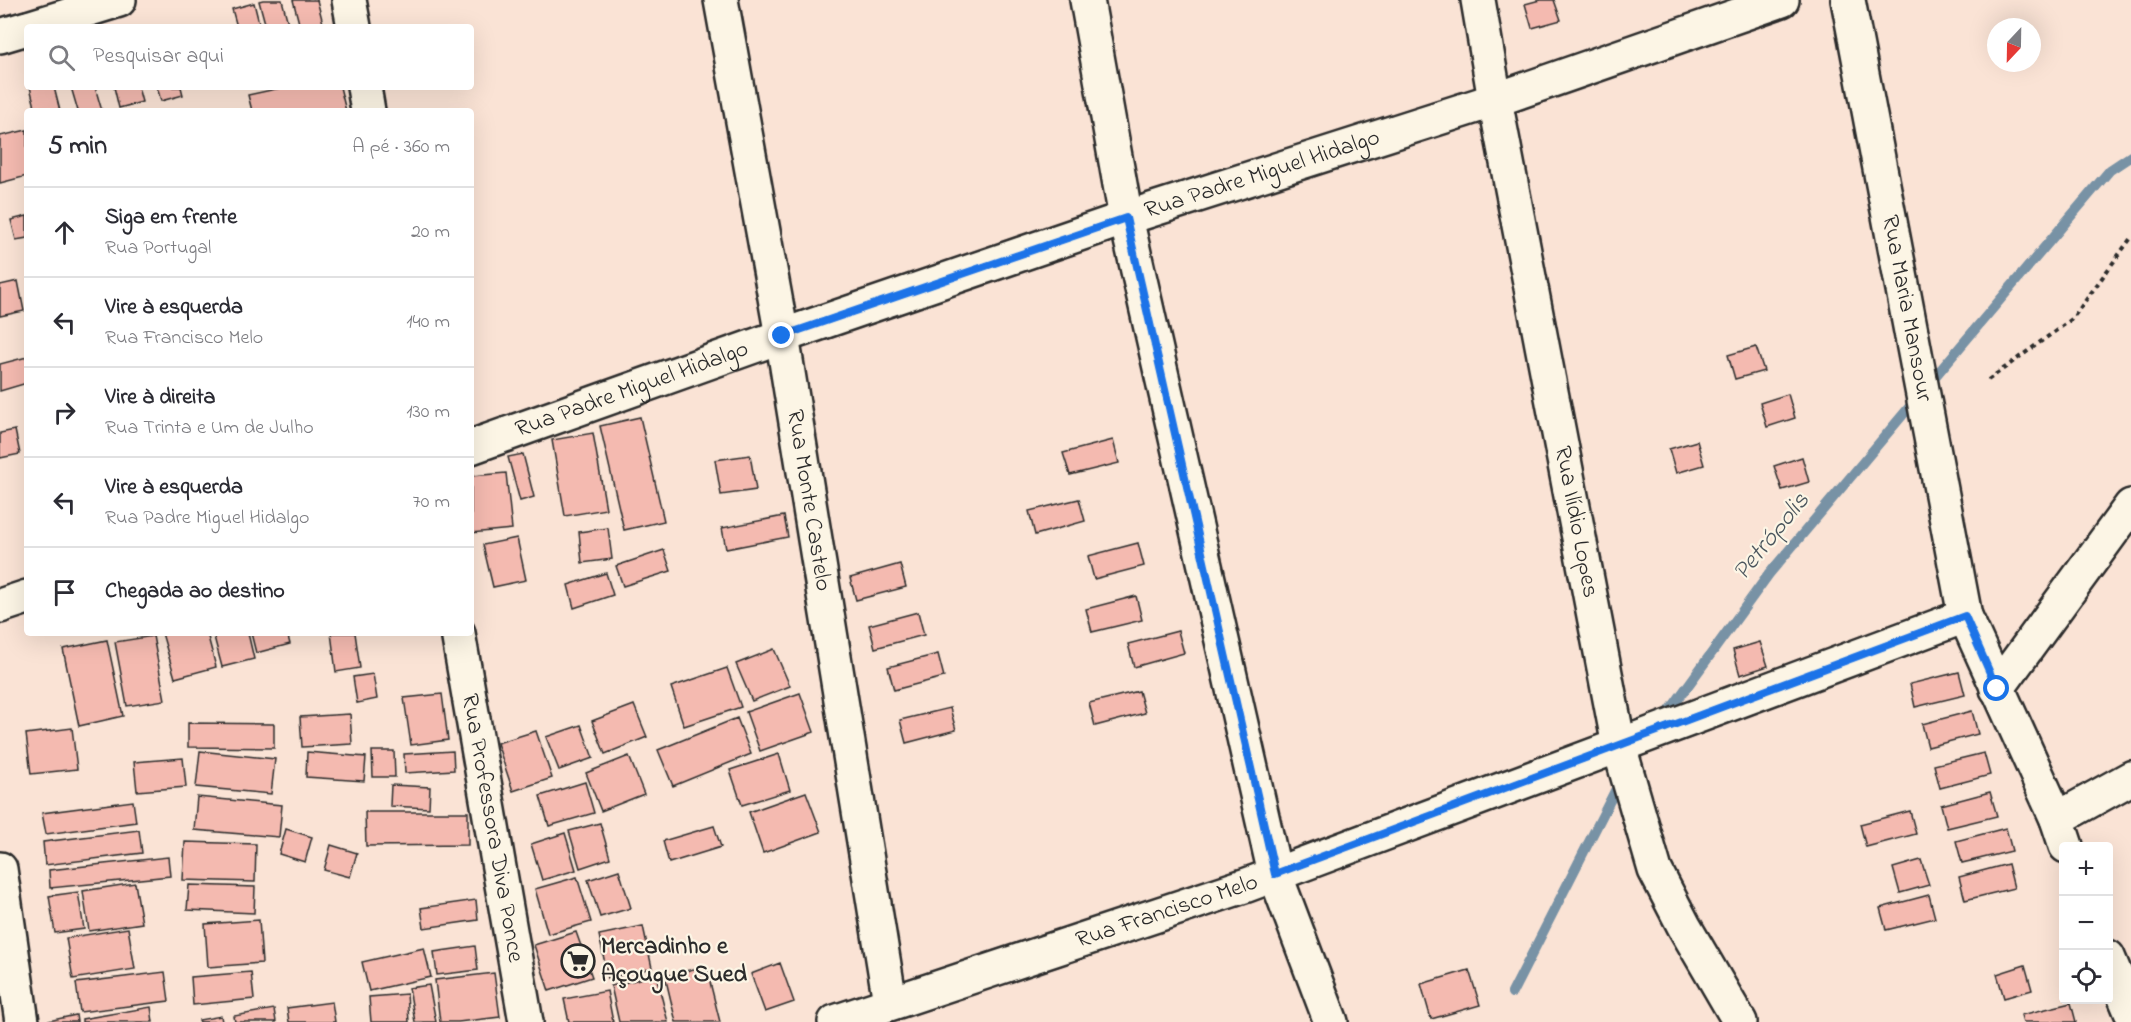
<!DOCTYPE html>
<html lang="pt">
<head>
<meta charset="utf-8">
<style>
	:root { --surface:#fff; --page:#f7f7f7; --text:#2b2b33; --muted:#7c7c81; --line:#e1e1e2 }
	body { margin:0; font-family:"Indie Flower",sans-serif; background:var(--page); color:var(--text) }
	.controls { position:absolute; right:18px; bottom:18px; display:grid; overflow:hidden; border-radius:6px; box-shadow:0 6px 24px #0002 }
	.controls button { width:54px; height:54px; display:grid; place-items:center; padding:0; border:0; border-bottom:2px solid var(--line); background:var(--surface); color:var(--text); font:30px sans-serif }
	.compass { position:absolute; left:1987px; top:18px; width:54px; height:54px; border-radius:50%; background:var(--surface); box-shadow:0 6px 24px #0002; rotate:202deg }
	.stop { position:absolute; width:18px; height:18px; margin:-14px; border:4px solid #1a73e8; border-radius:50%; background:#fff }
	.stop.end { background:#1a73e8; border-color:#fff; box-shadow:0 2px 6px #0008 }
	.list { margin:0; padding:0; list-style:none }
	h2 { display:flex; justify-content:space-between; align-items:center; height:78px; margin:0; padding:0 24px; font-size:26px }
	h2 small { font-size:20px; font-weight:400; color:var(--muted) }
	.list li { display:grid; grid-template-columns:39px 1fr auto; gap:18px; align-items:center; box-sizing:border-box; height:90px; padding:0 24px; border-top:2px solid var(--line) }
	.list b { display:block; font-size:22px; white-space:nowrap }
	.list p { margin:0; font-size:20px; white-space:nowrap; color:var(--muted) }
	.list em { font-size:20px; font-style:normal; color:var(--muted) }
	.icon { flex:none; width:33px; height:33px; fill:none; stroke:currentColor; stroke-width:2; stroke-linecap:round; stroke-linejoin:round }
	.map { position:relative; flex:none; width:2131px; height:1022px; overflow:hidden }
	.search { position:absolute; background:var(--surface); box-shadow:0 6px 24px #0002; left:24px; top:24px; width:450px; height:66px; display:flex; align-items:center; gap:15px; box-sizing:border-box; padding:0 21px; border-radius:6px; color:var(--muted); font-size:22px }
	.panel { position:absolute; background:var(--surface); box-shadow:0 6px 24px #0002; left:24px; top:108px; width:450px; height:528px; border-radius:6px }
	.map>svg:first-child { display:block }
</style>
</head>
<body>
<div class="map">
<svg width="2131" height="1022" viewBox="0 0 2131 1022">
	<rect width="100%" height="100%" fill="#fae3d5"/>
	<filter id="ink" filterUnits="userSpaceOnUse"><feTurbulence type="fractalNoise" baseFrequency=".0167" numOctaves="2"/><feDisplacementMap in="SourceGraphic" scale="12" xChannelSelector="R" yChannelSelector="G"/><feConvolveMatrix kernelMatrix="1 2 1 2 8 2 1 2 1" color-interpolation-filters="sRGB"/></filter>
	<g filter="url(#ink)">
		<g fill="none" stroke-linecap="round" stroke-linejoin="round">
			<!-- stream -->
			<path stroke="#7892a5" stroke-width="10" d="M1927 386 2110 170 2131 156
				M1663 720 1769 574 1917 398
				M1512 993 1621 779"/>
		</g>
		<!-- building -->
		<path fill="#f4bab0" stroke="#2b2b2b" stroke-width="1.5" d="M263 0H282L289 27H266L259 1Z
			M293 0H317L324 27H300Z
			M1540 0H1554L1561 20 1532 28 1525 4Z
			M254 3 260 27H237L232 9Z
			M30 87H54L60 111H36Z
			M71 87H95L102 111H78Z
			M114 87H138L142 102 119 108Z
			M157 87H181L183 95 161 101Z
			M285 87H340L346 111H252L248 95Z
			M27 130V176L0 183V136Z
			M27 216V238L16 240 11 220Z
			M18 281 24 311 0 316V285Z
			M1756 347 1764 371 1735 379 1728 355Z
			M27 357V383L0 391V364Z
			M1788 394 1795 418 1767 427 1760 403Z
			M640 417 664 521 624 530 600 426Z
			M15 430 20 454 0 458V433Z
			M593 433 606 509 565 516 552 440Z
			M1113 440 1119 463 1070 475 1063 453Z
			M1697 441 1704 465 1676 473 1669 449Z
			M523 454 534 497 520 501 508 457Z
			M750 455 756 490 721 495 715 460Z
			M1802 457 1809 482 1782 490 1774 466Z
			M506 473 512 529 471 533V476Z
			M1079 499 1085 521 1035 535 1029 511Z
			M784 516 788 537 726 549 722 528Z
			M608 528 612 559 582 563 579 532Z
			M517 538 526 580 493 587 483 545Z
			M1138 543 1144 566 1094 579 1088 556Z
			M664 550 671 571 623 586 616 566Z
			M900 564 906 587 856 600 850 578Z
			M606 573 613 595 574 608 568 585Z
			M1136 596 1142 620 1092 632 1086 609Z
			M918 612 924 635 875 648 869 625Z
			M1178 631 1184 653 1134 667 1128 644Z
			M162 633H207L216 667 175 678Z
			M213 633H248L254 659 222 667Z
			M251 633H287L290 644 256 653Z
			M331 633H355L360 668 336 672Z
			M153 636 165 700 127 706 115 642Z
			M107 640 123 716 79 726 63 649Z
			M1760 642 1768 666 1740 675 1733 650Z
			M774 649 790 686 752 701 736 664Z
			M938 654 944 677 894 690 888 667Z
			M727 668 741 707 684 726 671 687Z
			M1959 672 1965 695 1915 707 1910 684Z
			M373 674 377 699 357 703 353 677Z
			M1139 691 1145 713 1095 726 1089 703Z
			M800 693 814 732 760 751 746 712Z
			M442 694 448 740 411 745 404 698Z
			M634 705 647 737 605 754 592 721Z
			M950 708 956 730 906 743 900 720Z
			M1972 711 1978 734 1928 747 1922 724Z
			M350 714 352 744 302 747 300 717Z
			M737 718 751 754 673 786 658 750Z
			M188 723 274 724V748L188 747Z
			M581 725 593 758 559 770 546 737Z
			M72 728 77 769 31 774 26 734Z
			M536 731 552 778 513 791 497 743Z
			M200 751 275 759 271 794 196 787Z
			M372 751H394L395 777H373Z
			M453 751 454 770 405 773 404 754Z
			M307 752 366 757 364 781 306 777Z
			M1984 753 1990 775 1940 788 1934 765Z
			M779 754 790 790 742 805 730 770Z
			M629 756 644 794 601 811 586 773Z
			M183 758 186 787 137 791 134 762Z
			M585 782 594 813 549 826 540 796Z
			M391 785 430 787 429 808 390 806Z
			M806 792 821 832 763 853 749 812Z
			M1990 792 1997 816 1947 828 1941 805Z
			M197 797 282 805 279 837 194 830Z
			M133 801 136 822 46 834 42 813Z
			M1910 811 1916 834 1866 847 1860 824Z
			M365 812H468V845L366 846Z
			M600 823 610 858 580 868 569 831Z
			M714 826 721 847 669 863 663 841Z
			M2006 828 2012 851 1962 863 1956 841Z
			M286 829 312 837 305 862 279 854Z
			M139 830 142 853 45 865 43 842Z
			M565 833 576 870 542 880 531 844Z
			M185 842 256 844 255 882 183 880Z
			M331 845 357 853 350 877 324 870Z
			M168 857 170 876 50 888 49 870Z
			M1921 860 1929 885 1900 893 1893 868Z
			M2008 864 2014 888 1965 900 1959 877Z
			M619 870 631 908 600 917 588 880Z
			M577 877 591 922 548 934 535 889Z
			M135 883 142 923 89 931 83 891Z
			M189 885 255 887 254 913 187 910Z
			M78 892 84 929 55 933 49 896Z
			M1929 895 1935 918 1886 930 1880 908Z
			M476 900 478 920 424 928 421 908Z
			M259 920 262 963 208 967 205 924Z
			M643 926 652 968 608 978 599 935Z
			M128 928 135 969 73 979 66 938Z
			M576 932 592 977 549 991 534 945Z
			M475 946 478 970 437 975 434 952Z
			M424 948 431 977 369 991 362 962Z
			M780 963 794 1002 765 1012 751 974Z
			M2025 965 2032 990 2004 998 1997 974Z
			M706 966 720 1022H676L665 976Z
			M1469 970 1480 1005 1431 1019 1421 984Z
			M165 972 169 1001 80 1012 76 983Z
			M251 972 254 999 193 1005 191 977Z
			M494 973 500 1017 458 1022H440L435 980Z
			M656 975 668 1022H619L611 986Z
			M429 985 436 1022H415L409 988Z
			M607 991 613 1022H569L564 999Z
			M407 994 409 1022H371L369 997Z
			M332 1002 335 1022H289L287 1008Z
			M2071 1003 2076 1022H2023L2021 1015Z
			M151 1007 153 1022H82V1019Z
			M274 1009 276 1022H235L234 1016Z
			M76 1015 77 1022H48V1021Z
			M221 1016 222 1022H200L199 1020Z"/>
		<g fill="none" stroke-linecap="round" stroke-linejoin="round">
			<defs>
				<g id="minor">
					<path d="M349 0 354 27"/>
					<path id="s1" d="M721 0 782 336 890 1002"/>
					<path d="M1087 0 1126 218 1275 874 1331 1022"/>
					<path id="s2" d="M1478 0 1495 100 1619 746 1655 870 1684 926 1740 1022"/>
					<path id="s3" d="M1848 0 1965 616 2057 819 2066 846"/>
					<path d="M31 27 119 0"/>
					<path d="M0 36 27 28"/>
					<path d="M364 87 368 111"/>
					<path id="s4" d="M471 447 782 336 1126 218 1495 100 1782 0"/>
					<path d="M0 606 27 597"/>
					<path id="s5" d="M458 633 526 1022"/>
					<path d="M1997 689 2131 506"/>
					<path d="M2057 819 2131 778"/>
					<path d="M0 869 22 1022"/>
					<path d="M2108 957 2131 1012"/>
					<path id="s6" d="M835 1022 1247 885 1965 616"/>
				</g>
			</defs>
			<!-- minor casing -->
			<use href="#minor" stroke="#2b2b2b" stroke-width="38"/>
			<!-- path -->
			<path stroke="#2b2b2b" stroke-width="4" stroke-dasharray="4.5 4.5" stroke-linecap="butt" d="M1988 380 2072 319 2131 238"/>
			<!-- minor -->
			<use href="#minor" stroke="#fcf5e5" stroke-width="33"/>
		</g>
	</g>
	<g fill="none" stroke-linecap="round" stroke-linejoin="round" filter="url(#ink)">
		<!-- route -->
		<path stroke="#1a73e8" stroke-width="8" d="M782 336 1126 218 1275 874 1965 616 1997 689"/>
	</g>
	<!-- icons -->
	<defs>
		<symbol id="supermarket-ring" viewBox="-11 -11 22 22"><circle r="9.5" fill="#fcf5e5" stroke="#2b2b2b" stroke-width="1.5"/><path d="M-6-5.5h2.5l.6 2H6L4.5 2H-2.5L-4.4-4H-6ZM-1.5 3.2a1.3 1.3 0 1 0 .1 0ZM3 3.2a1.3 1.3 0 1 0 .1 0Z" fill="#2b2b2b"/></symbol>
	</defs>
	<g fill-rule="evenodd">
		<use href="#supermarket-ring" x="559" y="942" width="38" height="38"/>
	</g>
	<g text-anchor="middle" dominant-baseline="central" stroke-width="4.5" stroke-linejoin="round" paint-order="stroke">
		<!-- street labels -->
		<g font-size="24" fill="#2b2b2b" stroke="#fcf5e5">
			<text stroke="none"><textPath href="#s4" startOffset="837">Rua Padre Miguel Hidalgo</textPath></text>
			<text stroke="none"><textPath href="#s3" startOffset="314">Rua Maria Mansour</textPath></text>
			<text stroke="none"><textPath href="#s4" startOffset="171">Rua Padre Miguel Hidalgo</textPath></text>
			<text stroke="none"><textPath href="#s1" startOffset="508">Rua Monte Castelo</textPath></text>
			<text stroke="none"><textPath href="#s2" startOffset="531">Rua Ilídio Lopes</textPath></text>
			<text stroke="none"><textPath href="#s5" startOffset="198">Rua Professora Diva Ponce</textPath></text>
			<text stroke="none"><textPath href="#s6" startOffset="350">Rua Francisco Melo</textPath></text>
		</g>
		<!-- poi labels -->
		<g font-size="24" font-weight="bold" fill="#2b2b2b" stroke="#fcf5e5" text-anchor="start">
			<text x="601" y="947">Mercadinho e<tspan x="601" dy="28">Açougue Sued</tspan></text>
		</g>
		<!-- water labels -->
		<g font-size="26" font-style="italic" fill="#4b565e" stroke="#fcf5e5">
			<text transform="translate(1772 537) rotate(-51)">Petrópolis</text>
		</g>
	</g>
</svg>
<div class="controls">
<button>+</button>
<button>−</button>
<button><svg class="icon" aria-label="locate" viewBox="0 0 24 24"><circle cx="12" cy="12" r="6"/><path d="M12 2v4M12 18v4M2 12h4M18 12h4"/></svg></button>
</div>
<svg class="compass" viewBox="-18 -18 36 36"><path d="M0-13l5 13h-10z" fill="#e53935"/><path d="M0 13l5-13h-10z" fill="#7c7c81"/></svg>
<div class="stop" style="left:1997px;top:689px"></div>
<div class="stop end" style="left:782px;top:336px"></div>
<div class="search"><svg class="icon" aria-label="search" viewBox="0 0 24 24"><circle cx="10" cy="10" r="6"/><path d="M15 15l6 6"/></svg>Pesquisar aqui</div>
<section class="panel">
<h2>5 min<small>A pé · 360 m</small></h2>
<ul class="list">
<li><svg class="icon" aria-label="ahead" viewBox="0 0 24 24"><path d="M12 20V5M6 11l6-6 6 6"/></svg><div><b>Siga em frente</b><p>Rua Portugal</p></div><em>20 m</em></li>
<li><svg class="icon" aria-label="left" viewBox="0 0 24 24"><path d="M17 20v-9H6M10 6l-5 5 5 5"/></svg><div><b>Vire à esquerda</b><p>Rua Francisco Melo</p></div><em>140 m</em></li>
<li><svg class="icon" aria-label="right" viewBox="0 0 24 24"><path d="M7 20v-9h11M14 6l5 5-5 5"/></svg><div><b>Vire à direita</b><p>Rua Trinta e Um de Julho</p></div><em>130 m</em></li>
<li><svg class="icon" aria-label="left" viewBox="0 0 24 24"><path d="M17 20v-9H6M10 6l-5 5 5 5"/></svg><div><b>Vire à esquerda</b><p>Rua Padre Miguel Hidalgo</p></div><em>70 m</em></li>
<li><svg class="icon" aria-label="arrive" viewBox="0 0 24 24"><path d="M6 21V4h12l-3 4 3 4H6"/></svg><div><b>Chegada ao destino</b></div></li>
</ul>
</section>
</div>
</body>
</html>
